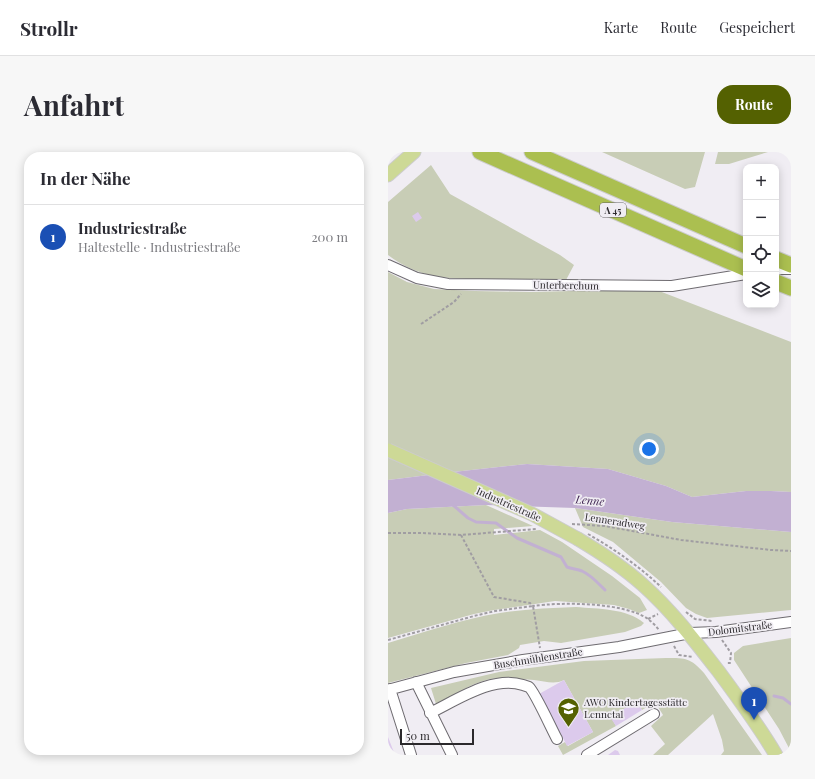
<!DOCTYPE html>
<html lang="de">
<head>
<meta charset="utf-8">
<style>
	:root { --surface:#fff; --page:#f7f7f7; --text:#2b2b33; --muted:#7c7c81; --line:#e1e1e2; --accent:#546101 }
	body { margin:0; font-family:"Playfair Display",serif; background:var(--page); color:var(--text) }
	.controls { position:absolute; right:12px; top:12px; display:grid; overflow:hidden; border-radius:8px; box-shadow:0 2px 10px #0003 }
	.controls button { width:36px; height:36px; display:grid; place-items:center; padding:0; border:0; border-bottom:1px solid var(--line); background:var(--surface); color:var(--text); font:20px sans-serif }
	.scale { position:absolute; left:12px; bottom:10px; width:74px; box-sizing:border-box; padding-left:4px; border:2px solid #2b292c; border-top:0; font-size:11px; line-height:14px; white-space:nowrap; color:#2b292c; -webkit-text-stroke:3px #f0edf3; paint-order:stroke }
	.you { position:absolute; left:261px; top:297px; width:14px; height:14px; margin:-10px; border:3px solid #fff; border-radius:50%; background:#1a73e8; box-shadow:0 0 0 6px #1a73e833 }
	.badge { display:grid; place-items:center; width:26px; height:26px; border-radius:50%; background:var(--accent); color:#fff; font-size:13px; font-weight:700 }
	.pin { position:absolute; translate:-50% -33px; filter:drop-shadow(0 1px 2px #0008) }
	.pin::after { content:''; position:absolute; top:21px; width:14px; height:12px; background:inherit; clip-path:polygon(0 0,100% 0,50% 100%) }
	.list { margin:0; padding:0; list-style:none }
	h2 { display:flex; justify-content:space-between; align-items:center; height:52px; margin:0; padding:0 16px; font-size:17px }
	h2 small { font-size:13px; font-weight:400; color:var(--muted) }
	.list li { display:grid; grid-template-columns:26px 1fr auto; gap:12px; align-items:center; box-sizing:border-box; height:64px; padding:0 16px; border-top:1px solid var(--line) }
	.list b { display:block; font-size:15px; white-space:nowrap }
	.list p { margin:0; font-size:13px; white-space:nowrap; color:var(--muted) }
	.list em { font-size:13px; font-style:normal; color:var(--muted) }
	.icon { flex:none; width:22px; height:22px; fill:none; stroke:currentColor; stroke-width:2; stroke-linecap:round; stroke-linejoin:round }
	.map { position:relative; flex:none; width:403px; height:603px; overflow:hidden; border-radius:16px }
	header { display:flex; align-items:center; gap:24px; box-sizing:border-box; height:56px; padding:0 20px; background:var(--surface); border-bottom:1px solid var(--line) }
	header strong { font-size:19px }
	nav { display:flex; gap:22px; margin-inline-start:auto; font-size:14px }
	.intro { display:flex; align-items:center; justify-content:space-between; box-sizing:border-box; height:96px; padding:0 24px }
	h1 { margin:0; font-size:28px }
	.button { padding:10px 18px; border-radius:16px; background:var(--accent); color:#fff; font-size:14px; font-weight:700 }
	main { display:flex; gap:24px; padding:0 24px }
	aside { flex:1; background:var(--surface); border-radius:16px; box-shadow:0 2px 10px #0003 }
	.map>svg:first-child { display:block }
</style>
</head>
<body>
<header>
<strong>Strollr</strong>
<nav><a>Karte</a><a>Route</a><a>Gespeichert</a></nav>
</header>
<div class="intro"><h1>Anfahrt</h1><a class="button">Route</a></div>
<main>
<aside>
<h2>In der Nähe<small></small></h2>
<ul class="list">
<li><span class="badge" style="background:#1a4fb4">1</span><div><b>Industriestraße</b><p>Haltestelle · Industriestraße</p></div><em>200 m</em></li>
</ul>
</aside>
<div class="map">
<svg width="403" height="603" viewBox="0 0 403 603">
	<rect width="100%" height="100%" fill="#f0edf3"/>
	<!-- green -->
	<path fill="#c8cdb6" d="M214 0H317L307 35 297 37Z
		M330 0H380L341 12H327Z
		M43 13 62 42 172 103 186 113 178 128C155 128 131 127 108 127 67 127 34 129 0 103V50Z
		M0 120 19 130 46 137 87 139 143 140 266 137 403 190V340L383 339H358L304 345 278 334 220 317 139 312 65 320 0 328Z
		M98 353 145 374 106 377V383L152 378 174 390 224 424 252 446 259 458 251 461 241 457 226 453 167 449 106 458 86 462 0 486V361L19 357Z
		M187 356 284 370 403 380V458L319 466 308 462 298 456 273 430 225 390 195 375Z
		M188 455C210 457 238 456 256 471L253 474 237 480 173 491 156 489 132 493 131 496 120 503 78 511 0 531V491C37 480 74 467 112 461 137 457 163 456 188 455Z
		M403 486V600L391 577 346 508V501L355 494Z
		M278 506C299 506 302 506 316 521L374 603H333L336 599 334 588 325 562 280 603H265L277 592 263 574 275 563 267 550 254 558 249 549 223 565 228 574 175 603 170 594 177 590 180 594 205 580 176 528C166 533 157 529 146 528 132 527 116 525 102 527 83 531 65 544 48 552L43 536 111 520 196 509Z"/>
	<!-- water -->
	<path fill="#c2b0d2" d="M139 312 220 317 278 334 304 345 358 339H383L403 340V380L284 370 187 356 98 353 19 357 0 361V328L65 320Z"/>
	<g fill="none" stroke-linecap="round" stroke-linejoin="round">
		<!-- stream -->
		<path stroke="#c2b0d2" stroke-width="3" d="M65 353 80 366 88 370 108 371 129 386 173 405 179 415C184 417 189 417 194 419 203 423 210 431 217 438
			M386 544 395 546 403 552"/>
	</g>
	<!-- building -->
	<path fill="#dccaec" d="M30 60 34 66 28 70 24 64Z
		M176 528 205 580 179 594 172 580 170 582 162 568 165 567 151 542Z
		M249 549 254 558 228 574 222 565Z
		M0 585 7 603H0Z
		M227 598 230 599 232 603H220Z"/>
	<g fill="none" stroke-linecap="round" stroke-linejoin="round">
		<defs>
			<path id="minor" d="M0 113 29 126 60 132 284 134 358 122
				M388 117H403
				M28 530 64 603
				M2 537 23 603
				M0 538 66 520 135 508 231 495 302 481 328 480 403 470
				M42 561C69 548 105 523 135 533 135 533 141 535 141 535 147 540 164 578 169 587
				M199 603 266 562"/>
			<path id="major" d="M0 23 26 0
				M190 387C212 400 235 415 255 433 284 459 307 489 331 520 351 547 371 574 388 603"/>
			<path id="highway" d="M92 0 358 117
				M144 0 358 94
				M388 107 403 113
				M388 130 403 136"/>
		</defs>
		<!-- minor casing -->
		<use href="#minor" stroke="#6e6b70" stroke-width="12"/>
		<!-- major casing -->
		<use href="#major" stroke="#ccc" stroke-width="15"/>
		<!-- highway casing -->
		<use href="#highway" stroke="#ccc" stroke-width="17"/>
		<!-- path -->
		<path stroke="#a09da2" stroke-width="2" stroke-dasharray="3 2" stroke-linecap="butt" d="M33 172 66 150 73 142
			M184 372 217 374 293 388 383 398 403 399
			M0 381H33L73 383 148 377
			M73 383 106 445 142 451 145 454C173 450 236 450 260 467 264 470 268 474 271 478
			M298 460 307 467 324 469 325 470
			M260 467 270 462
			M0 488 86 464 107 459 145 454 152 496
			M334 488 343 501 342 511H338
			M286 494 291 503 305 505"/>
		<!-- minor -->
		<use href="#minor" stroke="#fff" stroke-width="10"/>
		<!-- major -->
		<use href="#major" stroke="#cdd996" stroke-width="13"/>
		<!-- highway -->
		<use href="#highway" stroke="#abbf50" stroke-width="15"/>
		<defs>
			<path id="major-bridge" d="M0 298 144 362 190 387"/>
		</defs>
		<!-- major-bridge casing -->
		<use href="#major-bridge" stroke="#ccc" stroke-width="15" stroke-linecap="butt"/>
		<!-- path-bridge -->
		<path stroke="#a09da2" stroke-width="2" stroke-dasharray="3 2" stroke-linecap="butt" d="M200 382C226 397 251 414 273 435"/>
		<!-- major-bridge -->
		<use href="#major-bridge" stroke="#cdd996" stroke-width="13"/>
	</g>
	<!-- icons -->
	<defs>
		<symbol id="school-pin" viewBox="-11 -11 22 30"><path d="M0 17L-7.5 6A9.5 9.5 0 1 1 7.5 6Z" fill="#546101" stroke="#f0edf3"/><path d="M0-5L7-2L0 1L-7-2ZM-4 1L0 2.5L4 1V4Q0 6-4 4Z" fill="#fff"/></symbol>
	</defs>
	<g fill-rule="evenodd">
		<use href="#school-pin" x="168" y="544" width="25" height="34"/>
	</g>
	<g text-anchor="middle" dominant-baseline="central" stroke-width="3.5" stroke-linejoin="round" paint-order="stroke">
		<!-- shield labels -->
		<rect fill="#f0edf3" stroke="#666468" stroke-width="1" x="212" y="51" width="26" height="14" rx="3"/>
		<g font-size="9" font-weight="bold" fill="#2b292c">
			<text x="225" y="58">A 45</text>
		</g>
		<!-- street labels -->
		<g font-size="10" fill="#2b292c" stroke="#f0edf3">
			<text transform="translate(178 133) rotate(1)">Unterberchum</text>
			<text transform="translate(121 352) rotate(24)">Industriestraße</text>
			<text transform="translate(227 369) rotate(9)">Lenneradweg</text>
			<text transform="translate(352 476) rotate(-7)">Dolomitstraße</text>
			<text transform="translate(150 506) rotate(-9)">Buschmühlenstraße</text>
		</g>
		<!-- poi labels -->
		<g font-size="10" fill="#2b292c" stroke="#f0edf3" text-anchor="start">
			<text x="196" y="550">AWO Kindertagesstätte<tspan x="196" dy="12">Lennetal</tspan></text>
		</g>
		<!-- water labels -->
		<g font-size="11" font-style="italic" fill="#402653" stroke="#f0edf3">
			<text transform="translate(202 348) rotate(5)">Lenne</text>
		</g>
	</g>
</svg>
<div class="controls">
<button>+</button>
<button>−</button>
<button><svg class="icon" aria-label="locate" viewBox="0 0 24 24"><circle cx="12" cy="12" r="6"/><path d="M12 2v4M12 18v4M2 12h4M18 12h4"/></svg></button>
<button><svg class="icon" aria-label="layers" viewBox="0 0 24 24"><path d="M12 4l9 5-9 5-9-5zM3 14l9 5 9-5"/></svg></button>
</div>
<div class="scale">50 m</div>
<div class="you"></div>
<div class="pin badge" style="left:366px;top:568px;background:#1a4fb4">1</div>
</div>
</main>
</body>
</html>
